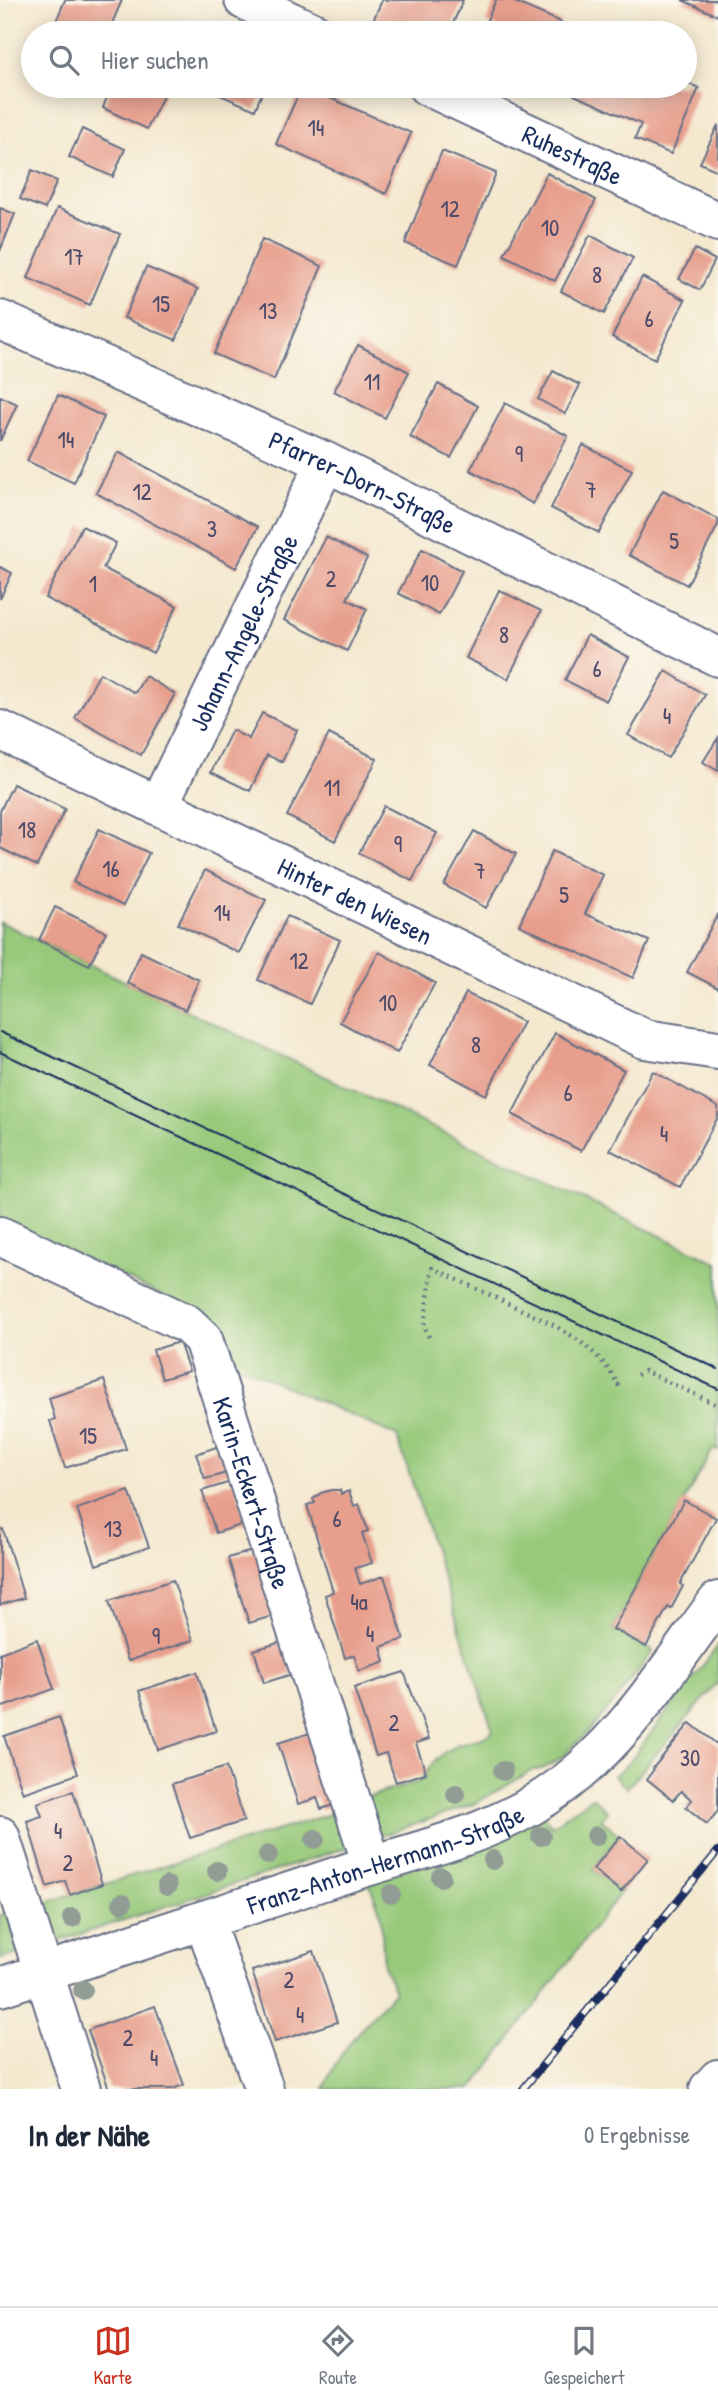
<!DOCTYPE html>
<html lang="de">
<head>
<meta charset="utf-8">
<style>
	:root { --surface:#fff; --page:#f2f2f3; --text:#1f2937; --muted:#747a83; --line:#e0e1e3; --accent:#c8321e }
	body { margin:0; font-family:"Patrick Hand",sans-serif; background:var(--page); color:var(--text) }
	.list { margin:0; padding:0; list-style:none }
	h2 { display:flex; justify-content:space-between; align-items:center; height:91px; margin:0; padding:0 28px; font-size:30px }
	h2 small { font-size:23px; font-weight:400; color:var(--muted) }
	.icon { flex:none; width:38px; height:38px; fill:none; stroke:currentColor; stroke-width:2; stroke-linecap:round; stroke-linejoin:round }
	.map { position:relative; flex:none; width:718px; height:2089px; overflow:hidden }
	.search { position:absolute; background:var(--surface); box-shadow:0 4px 18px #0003; left:21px; right:21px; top:21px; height:77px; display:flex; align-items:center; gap:18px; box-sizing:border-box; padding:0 24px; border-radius:38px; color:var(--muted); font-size:26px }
	.sheet { height:217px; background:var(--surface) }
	nav { display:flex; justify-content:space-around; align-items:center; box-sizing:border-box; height:98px; border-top:2px solid var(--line); background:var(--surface); font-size:19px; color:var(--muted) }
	nav a { display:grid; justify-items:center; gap:4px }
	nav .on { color:var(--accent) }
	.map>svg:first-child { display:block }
</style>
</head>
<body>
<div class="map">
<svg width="718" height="2089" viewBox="0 0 718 2089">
	<rect width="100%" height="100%" fill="#fbf7ec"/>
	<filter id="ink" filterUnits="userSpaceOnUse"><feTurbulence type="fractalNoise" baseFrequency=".0143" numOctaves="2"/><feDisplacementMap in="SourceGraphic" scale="14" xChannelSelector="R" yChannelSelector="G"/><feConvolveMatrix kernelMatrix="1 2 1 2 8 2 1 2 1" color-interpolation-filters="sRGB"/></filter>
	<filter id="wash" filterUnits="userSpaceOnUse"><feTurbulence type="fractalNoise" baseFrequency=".00686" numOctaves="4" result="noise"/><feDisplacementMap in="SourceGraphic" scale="28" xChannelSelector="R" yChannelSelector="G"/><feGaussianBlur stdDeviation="1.57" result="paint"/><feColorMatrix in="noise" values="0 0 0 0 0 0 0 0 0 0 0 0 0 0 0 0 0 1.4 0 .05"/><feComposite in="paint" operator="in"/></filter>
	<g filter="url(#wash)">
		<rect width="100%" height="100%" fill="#f4e8cf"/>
		<!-- green -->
		<path fill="#96c979" stroke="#587c6c" stroke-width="2" d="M0 922 718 1263V1451L713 1449 613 1629 653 1651C633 1677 565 1773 533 1770L474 1804 380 1836 365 1798 420 1781 432 1764 446 1751 459 1744 482 1738 491 1733 492 1728 397 1436 238 1365 224 1337 202 1314 0 1220Z
			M718 1646V1683L627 1788 614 1776 628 1763Z
			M592 1797 608 1812 601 1819 620 1836 593 1869 621 1892 472 2089H324C337 2052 368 2020 395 1991L384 1968 381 1914 369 1883 544 1816 552 1826Z
			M340 1811 348 1847 50 1944 34 1906Z
			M9 1913 18 1954 0 1959V1915Z"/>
		<g id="blocks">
			<!-- building -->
			<path fill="#e79e8c" d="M65 0H122L108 33H91L57 19Z
				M382 0H463L449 33H397L372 23Z
				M496 0H510L561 22 556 33H498L500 28 486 22Z
				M682 0H718V16Z
				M685 82 699 88 671 154 635 139 641 124 574 95 578 86H685Z
				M111 86H168L147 129 103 108Z
				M205 86H265L255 110 204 88Z
				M302 86 411 133 386 194 276 144Z
				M718 125V171L700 163Z
				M82 129 125 149 113 177 69 157Z
				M442 151 496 173 458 265 405 243Z
				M32 170 57 181 45 209 20 199Z
				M547 173 596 200 555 281 504 255Z
				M0 208 15 214 0 251Z
				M57 208 120 234 90 305 28 278Z
				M590 235 633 258 604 314 561 291Z
				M262 239 322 266 274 380 214 354Z
				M695 249 715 260 700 290 679 279Z
				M146 267 198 289 176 340 124 318Z
				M642 277 685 300 655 359 612 337Z
				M358 345 409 372 385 418 334 391Z
				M553 371 580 385 565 414 538 399Z
				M438 384 478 406 451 458 410 437Z
				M58 395 104 417 74 483 27 461Z
				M0 396 17 404 0 441Z
				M505 403 568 436 533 504 470 470Z
				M583 445 632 470 599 533 551 508Z
				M118 452 258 527 236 568 96 493Z
				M663 490 718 519V525L687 585 629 555Z
				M82 526 116 543 103 568 177 606 153 653 45 598Z
				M326 537 367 558 347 599 367 609 347 651 284 620Z
				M422 549 462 571 439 615 398 593Z
				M0 567 12 573 0 599Z
				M499 590 541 611 508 679 466 658Z
				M587 635 629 657 606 701 565 680Z
				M666 671 705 695 668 758 628 735Z
				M100 673 135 693 145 676 175 694 141 755 75 718Z
				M262 713 297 730 282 762 267 755 250 791 211 772 232 730 249 739Z
				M329 734 377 759 335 841 287 816Z
				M718 738V771L703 762Z
				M13 784 65 809 37 866 0 848V811Z
				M384 806 437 833 412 881 359 853Z
				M99 829 149 853 123 906 73 882Z
				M474 831 516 854 486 908 444 885Z
				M552 851 603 875 585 914 649 941 633 978 519 925Z
				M205 870 266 900 239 953 178 924Z
				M55 907 106 932 89 965 39 940Z
				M718 914V988L687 972Z
				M287 916 340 940 310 1004 258 980Z
				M141 952 199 980 185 1010 127 983Z
				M379 952 435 983 397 1053 340 1022Z
				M466 993 523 1022 486 1095 430 1065Z
				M555 1033 624 1070 581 1151 512 1114Z
				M653 1071 718 1107V1117L680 1187 610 1150Z
				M179 1342 189 1371 162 1379 153 1350Z
				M104 1380 126 1449 65 1468 50 1421 55 1419 49 1398Z
				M222 1445 230 1472 205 1479 196 1454Z
				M234 1481 247 1523 216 1533 202 1491Z
				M331 1490H340L341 1494 349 1491 354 1506 359 1504 368 1531 362 1533 372 1563 355 1568 360 1584 384 1576 404 1639 381 1647 385 1662 359 1671 354 1655 345 1658 325 1595 333 1592 307 1505 315 1503 313 1499 321 1493Z
				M129 1491 149 1547 96 1565 77 1509Z
				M684 1500 716 1518 680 1584 683 1586 671 1609 668 1607 646 1647 613 1629Z
				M3 1529 24 1598 0 1605V1530Z
				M255 1550 276 1615 249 1623 228 1558Z
				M173 1580 193 1640 128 1661 109 1601Z
				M37 1639 54 1689 0 1708V1653Z
				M282 1642 292 1674 264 1683 254 1650Z
				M197 1672 216 1731 158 1750 139 1691Z
				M404 1672 429 1739 416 1743 426 1773 396 1782 386 1753 376 1756 354 1688Z
				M59 1717 78 1774 23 1793 4 1736Z
				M690 1723 718 1745V1811L707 1824 686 1807 692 1800 681 1791 673 1800 647 1779 654 1769 653 1768Z
				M310 1733 333 1805 321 1809 317 1798 298 1804 278 1743Z
				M226 1767 244 1821 190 1838 172 1784Z
				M73 1791 102 1884 70 1895 65 1881 47 1887 27 1821 42 1816 37 1803Z
				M620 1836 648 1859 621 1892 593 1869Z
				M314 1951 337 2022 275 2042 252 1971Z
				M155 2006 184 2085 172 2089H109L88 2030Z"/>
		</g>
	</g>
	<g filter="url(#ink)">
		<use href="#blocks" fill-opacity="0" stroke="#677086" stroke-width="2"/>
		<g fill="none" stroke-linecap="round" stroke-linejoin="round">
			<defs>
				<g id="minor">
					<path d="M244 0 315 33"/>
					<path id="s1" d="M427 86 718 222"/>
					<path id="s2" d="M0 730 645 1039 718 1050"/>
					<path id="s3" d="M159 804 326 462"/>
					<path id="s4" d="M0 1236 187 1324 203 1339 372 1865"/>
					<path d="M0 1836 81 2089"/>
					<path d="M204 1920 264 2089"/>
					<path id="s5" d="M0 1987C116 1949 231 1911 347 1873 420 1849 499 1834 561 1786 626 1738 670 1665 718 1601"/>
					<path d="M709 2089 718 2079"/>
				</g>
				<g id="tertiary">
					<path id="s6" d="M0 320 326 462 718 657"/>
				</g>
			</defs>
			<!-- minor casing -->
			<use href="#minor" stroke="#677086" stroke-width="42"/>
			<!-- tertiary casing -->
			<use href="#tertiary" stroke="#677086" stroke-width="42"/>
			<!-- path -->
			<path stroke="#677086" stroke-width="4.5" stroke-dasharray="2 5" stroke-linecap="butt" d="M429 1337 424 1326 432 1268C459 1280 485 1293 511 1305 553 1324 596 1342 618 1385L620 1383
				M637 1375 644 1371 718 1405"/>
			<!-- minor -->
			<use href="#minor" stroke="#fff" stroke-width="38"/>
			<!-- tertiary -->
			<use href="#tertiary" stroke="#fff" stroke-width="38"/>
			<!-- tram -->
			<path stroke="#1b2f5e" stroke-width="2" d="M0 1032 718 1369
				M0 1052 718 1389"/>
			<defs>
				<path id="rail" d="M523 2089 718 1851"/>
			</defs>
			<!-- rail casing -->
			<use href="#rail" stroke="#1b2f5e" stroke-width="8"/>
			<!-- rail -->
			<use href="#rail" stroke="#fbf7ec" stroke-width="5" stroke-dasharray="16" stroke-linecap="butt"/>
		</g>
		<!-- trees -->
		<g fill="#919c95">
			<circle cx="503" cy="1771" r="10"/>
			<circle cx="456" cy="1794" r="10"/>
			<circle cx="541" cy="1836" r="10"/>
			<circle cx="596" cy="1836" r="10"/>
			<circle cx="315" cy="1839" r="10"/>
			<circle cx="268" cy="1855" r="10"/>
			<circle cx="493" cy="1860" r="10"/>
			<circle cx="217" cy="1871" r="10"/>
			<circle cx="441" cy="1877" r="10"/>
			<circle cx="167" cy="1886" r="10"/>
			<circle cx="391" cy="1894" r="10"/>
			<circle cx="122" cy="1903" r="10"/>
			<circle cx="72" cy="1918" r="10"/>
			<circle cx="83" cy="1990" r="10"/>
		</g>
	</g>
	<g text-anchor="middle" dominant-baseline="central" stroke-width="5" stroke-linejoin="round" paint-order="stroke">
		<!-- number labels -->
		<g font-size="23" fill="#4e4b6a">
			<text x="316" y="127">14</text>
			<text x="450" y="208">12</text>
			<text x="550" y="227">10</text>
			<text x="74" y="256">17</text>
			<text x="597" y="274">8</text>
			<text x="161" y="303">15</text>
			<text x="268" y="310">13</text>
			<text x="649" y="318">6</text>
			<text x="372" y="381">11</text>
			<text x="66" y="439">14</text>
			<text x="519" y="453">9</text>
			<text x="591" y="489">7</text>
			<text x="142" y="491">12</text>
			<text x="212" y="528">3</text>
			<text x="674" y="540">5</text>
			<text x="331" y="578">2</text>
			<text x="430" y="582">10</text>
			<text x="93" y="583">1</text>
			<text x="504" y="634">8</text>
			<text x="597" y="668">6</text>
			<text x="667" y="715">4</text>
			<text x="332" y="787">11</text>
			<text x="27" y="829">18</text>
			<text x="398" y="843">9</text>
			<text x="111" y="868">16</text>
			<text x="480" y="870">7</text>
			<text x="564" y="894">5</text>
			<text x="222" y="912">14</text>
			<text x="299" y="960">12</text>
			<text x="388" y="1002">10</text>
			<text x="476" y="1044">8</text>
			<text x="568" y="1092">6</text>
			<text x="664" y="1133">4</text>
			<text x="88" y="1435">15</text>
			<text x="337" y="1518">6</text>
			<text x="113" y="1528">13</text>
			<text x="359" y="1601">4a</text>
			<text x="370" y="1633">4</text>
			<text x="156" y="1635">9</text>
			<text x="394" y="1722">2</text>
			<text x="690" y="1757">30</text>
			<text x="58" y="1830">4</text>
			<text x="68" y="1862">2</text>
			<text x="289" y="1979">2</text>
			<text x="300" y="2014">4</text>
			<text x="128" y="2037">2</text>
			<text x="154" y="2057">4</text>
		</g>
		<!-- street labels -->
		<g font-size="26" fill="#1b2f5e" stroke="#fbf7ec">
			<text stroke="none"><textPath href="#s1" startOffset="161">Ruhestraße</textPath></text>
			<text stroke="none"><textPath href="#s6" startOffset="397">Pfarrer-Dorn-Straße</textPath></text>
			<text stroke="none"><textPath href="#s3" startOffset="191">Johann-Angele-Straße</textPath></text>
			<text stroke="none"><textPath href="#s2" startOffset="394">Hinter den Wiesen</textPath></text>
			<text stroke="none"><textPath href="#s4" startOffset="390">Karin-Eckert-Straße</textPath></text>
			<text stroke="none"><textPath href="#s5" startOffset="406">Franz-Anton-Hermann-Straße</textPath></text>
		</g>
	</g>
</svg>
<div class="search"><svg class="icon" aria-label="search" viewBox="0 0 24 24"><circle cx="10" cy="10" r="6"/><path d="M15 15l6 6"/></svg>Hier suchen</div>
</div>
<section class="sheet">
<h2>In der Nähe<small>0 Ergebnisse</small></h2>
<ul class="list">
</ul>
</section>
<nav>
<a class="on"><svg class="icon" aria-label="map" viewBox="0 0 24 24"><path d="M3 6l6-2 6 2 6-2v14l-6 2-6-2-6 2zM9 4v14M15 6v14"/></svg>Karte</a>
<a><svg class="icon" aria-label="directions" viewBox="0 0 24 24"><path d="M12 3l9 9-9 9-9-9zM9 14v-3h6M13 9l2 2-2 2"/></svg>Route</a>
<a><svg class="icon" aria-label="saved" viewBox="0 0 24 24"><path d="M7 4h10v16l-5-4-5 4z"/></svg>Gespeichert</a>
</nav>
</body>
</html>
